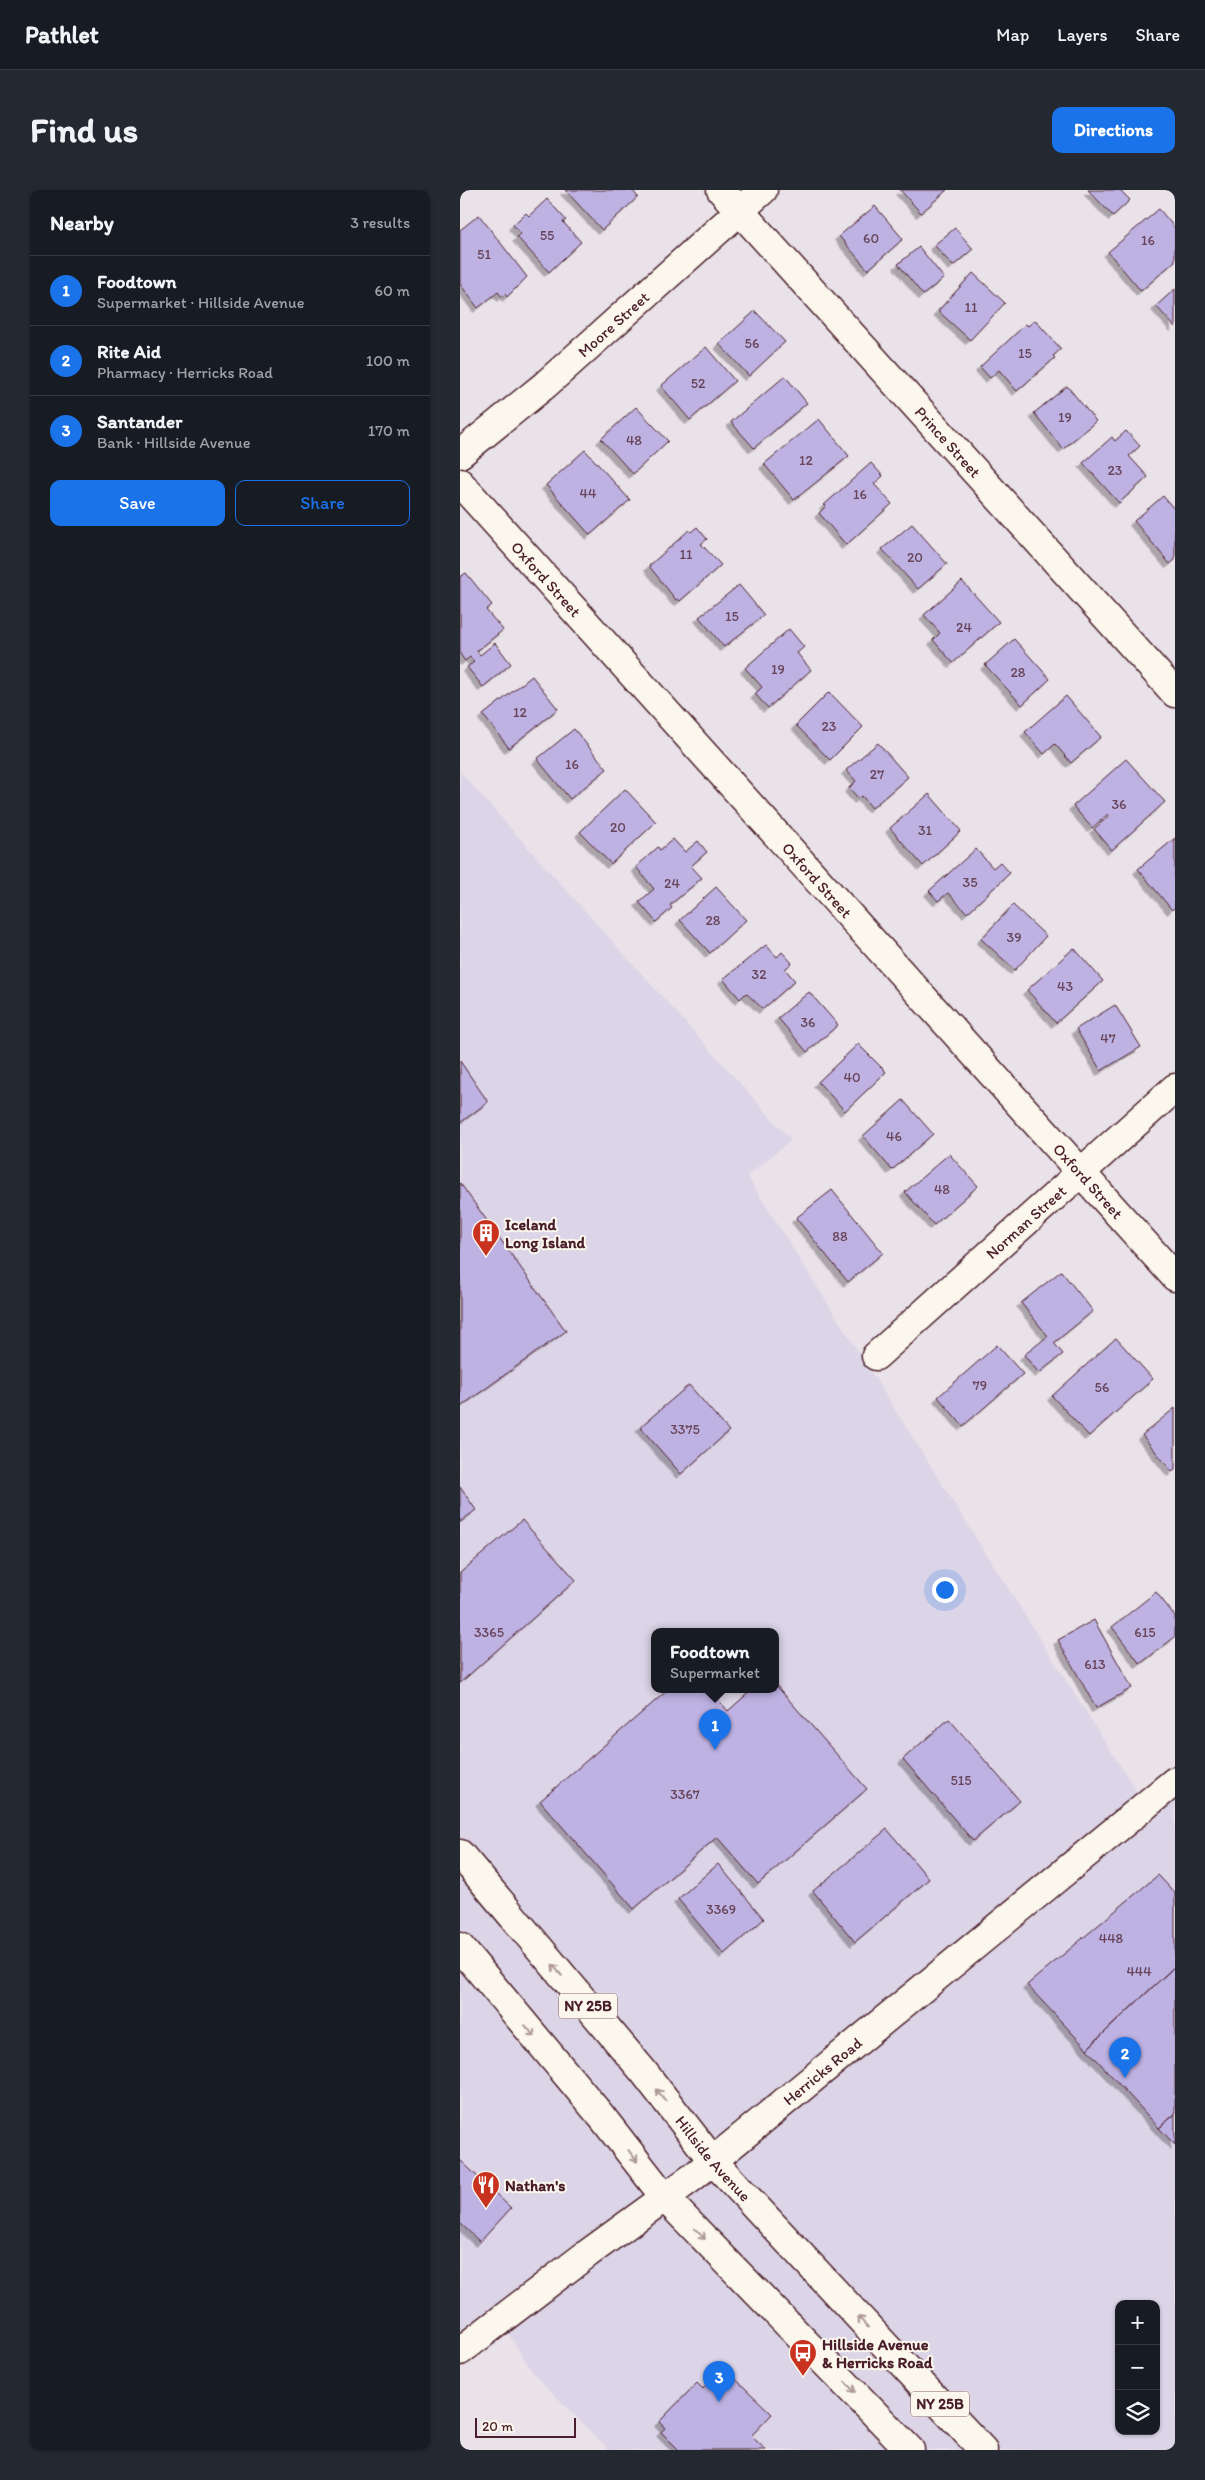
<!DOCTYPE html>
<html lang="en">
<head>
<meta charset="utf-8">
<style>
	:root { --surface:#171b24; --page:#242831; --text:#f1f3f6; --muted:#9ea1a6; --line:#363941; --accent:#1a73e8 }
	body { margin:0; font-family:Itim,sans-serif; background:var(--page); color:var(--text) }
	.controls { position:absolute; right:15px; bottom:15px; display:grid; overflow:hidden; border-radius:10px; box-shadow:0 1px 4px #0004 }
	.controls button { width:45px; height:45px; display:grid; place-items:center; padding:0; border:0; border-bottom:1px solid var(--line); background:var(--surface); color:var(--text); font:25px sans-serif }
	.scale { position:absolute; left:15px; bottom:12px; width:101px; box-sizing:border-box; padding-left:5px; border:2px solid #4a1f2b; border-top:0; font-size:14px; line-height:18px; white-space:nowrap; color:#4a1f2b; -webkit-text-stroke:4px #fbf7ec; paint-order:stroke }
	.you { position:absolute; left:484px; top:1399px; width:18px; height:18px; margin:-12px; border:4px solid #fff; border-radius:50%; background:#1a73e8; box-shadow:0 0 0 8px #1a73e833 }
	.badge { display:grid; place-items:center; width:32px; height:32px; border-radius:50%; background:var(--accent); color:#fff; font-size:16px; font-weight:700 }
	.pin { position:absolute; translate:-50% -41px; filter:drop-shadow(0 1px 2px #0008) }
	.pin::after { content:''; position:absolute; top:26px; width:18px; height:15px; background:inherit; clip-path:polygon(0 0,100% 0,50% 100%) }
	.popup { position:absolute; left:191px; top:1438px; width:128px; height:65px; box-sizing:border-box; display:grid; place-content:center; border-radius:10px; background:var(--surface); filter:drop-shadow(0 1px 4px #0005); font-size:16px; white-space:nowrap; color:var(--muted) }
	.popup b { font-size:19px; color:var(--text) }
	.popup::after { content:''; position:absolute; left:50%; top:100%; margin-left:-10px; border:10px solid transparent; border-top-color:var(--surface) }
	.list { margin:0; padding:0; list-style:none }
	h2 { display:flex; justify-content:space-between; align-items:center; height:65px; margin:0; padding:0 20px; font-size:21px }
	h2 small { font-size:16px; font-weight:400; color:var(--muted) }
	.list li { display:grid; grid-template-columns:32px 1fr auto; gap:15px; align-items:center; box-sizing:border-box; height:70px; padding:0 20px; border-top:1px solid var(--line) }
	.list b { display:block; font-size:19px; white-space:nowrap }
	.list p { margin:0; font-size:16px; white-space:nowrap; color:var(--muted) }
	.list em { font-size:16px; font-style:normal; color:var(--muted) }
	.actions { display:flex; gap:10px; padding:15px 20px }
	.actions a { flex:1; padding:11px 0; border:1px solid var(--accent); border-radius:10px; text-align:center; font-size:18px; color:var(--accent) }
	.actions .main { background:var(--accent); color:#fff }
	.icon { flex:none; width:28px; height:28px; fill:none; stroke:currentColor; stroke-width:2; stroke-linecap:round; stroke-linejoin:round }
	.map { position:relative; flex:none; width:715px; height:2260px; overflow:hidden; border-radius:10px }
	header { display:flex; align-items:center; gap:30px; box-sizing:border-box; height:70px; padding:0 25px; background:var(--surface); border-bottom:1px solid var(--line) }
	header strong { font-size:24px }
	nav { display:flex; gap:28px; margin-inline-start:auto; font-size:18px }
	.intro { display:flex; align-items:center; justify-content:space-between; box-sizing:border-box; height:120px; padding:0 30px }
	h1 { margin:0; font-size:35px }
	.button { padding:12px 22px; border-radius:10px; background:var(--accent); color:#fff; font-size:18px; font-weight:700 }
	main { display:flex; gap:30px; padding:0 30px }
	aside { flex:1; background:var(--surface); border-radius:10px; box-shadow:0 1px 4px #0004 }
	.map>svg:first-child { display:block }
</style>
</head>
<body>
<header>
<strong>Pathlet</strong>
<nav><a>Map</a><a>Layers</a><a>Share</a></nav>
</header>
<div class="intro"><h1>Find us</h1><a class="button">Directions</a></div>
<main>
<aside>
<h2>Nearby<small>3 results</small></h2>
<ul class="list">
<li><span class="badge">1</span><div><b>Foodtown</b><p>Supermarket · Hillside Avenue</p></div><em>60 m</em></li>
<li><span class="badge">2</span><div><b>Rite Aid</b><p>Pharmacy · Herricks Road</p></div><em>100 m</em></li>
<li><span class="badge">3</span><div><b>Santander</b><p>Bank · Hillside Avenue</p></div><em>170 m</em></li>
</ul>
<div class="actions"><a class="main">Save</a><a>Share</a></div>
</aside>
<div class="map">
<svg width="715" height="2260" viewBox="0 0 715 2260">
	<defs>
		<filter id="shadow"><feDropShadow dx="-4.5" dy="4.5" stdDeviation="0" flood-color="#0004"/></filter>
	</defs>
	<rect width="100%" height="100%" fill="#e9e2e9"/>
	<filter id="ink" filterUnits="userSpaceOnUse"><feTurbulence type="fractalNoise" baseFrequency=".02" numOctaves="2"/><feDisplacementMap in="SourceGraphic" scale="10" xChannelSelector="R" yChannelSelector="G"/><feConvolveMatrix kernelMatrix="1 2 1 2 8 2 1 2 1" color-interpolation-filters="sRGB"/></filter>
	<g filter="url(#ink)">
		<!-- built -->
		<path fill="#dcd4e7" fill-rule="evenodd" d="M0 582 331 950 287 986 685 1615 715 1593V2260H149L74 2184 40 2130 0 2161ZM195 1441H315V1499H195ZM659 2114H696V2241H659Z"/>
		<!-- building -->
		<path fill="#beb2e3" stroke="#4a1f2b" filter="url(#shadow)" d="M105 0H172L178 7 142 40Z
			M440 0H487L461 23Z
			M628 0H660L670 10 653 26Z
			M87 9 106 30 103 32 121 52 89 82 57 47 61 44 53 35 66 23 69 26Z
			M415 16 443 49 408 80 379 46Z
			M699 19 715 38V71L681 101 648 62Z
			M19 25 67 87 47 107 45 104 42 107 38 102 18 118 0 94V40Z
			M495 38 513 59 493 76 474 55Z
			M459 57 484 88 463 105 438 74Z
			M513 83 545 113 510 150 478 121Z
			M715 99V137L696 116Z
			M295 121 325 152 289 186 259 154Z
			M575 130 601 159 593 166 595 168 557 201 539 180 530 188 520 177 566 134 568 136Z
			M246 157 275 191 230 230 201 196Z
			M325 186 347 213 294 258 271 232Z
			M607 196 636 231 603 259 574 223Z
			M176 217 208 251 173 284 141 249Z
			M359 229 389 266 334 310 304 274Z
			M666 241 680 256 669 266 688 287 659 313 623 273 652 247 655 251Z
			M125 260 170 310 130 345 86 295Z
			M411 273 423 286 414 294 432 314 386 355 359 323 366 316 364 315Z
			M703 306 715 320V370L710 374 674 331Z
			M452 334 487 374 458 399 422 359Z
			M237 337 247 349 241 354 261 375 220 411 218 409 216 410 189 376 229 340 231 342Z
			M6 383 32 415 26 420 43 440 17 461 20 465 35 453 51 474 23 497 7 477 14 472 10 467 5 471 0 464V387Z
			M502 391 539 432 493 473 473 450 480 443 464 425Z
			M279 395 304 425 264 457 239 427Z
			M329 439 344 457 337 463 351 480 308 518 295 504 302 497 285 478Z
			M554 449 590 489 562 515 525 475Z
			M72 486 98 519 49 558 23 525Z
			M369 502 403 537 370 570 336 535Z
			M606 506 641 547 611 573 595 554 584 564 565 542Z
			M114 539 147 579 110 609 77 569Z
			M418 553 448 587 412 618 402 606 399 609 389 598 396 591 386 580Z
			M666 569 705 612 652 660 634 639 649 626 648 624 632 638 613 616Z
			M165 599 196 632 151 674 120 642Z
			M469 604 501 641 463 676 430 638Z
			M715 648V717L712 720 678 679Z
			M213 649 225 662 238 651 247 662 231 676 242 688 210 715 212 718 196 732 179 712 194 699 176 677 198 657 200 660Z
			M516 659 533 678 540 672 550 683 507 723 488 703 478 711 469 701Z
			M256 697 286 730 250 763 220 730Z
			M553 715 586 746 555 780 521 749Z
			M306 755 317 767 322 762 332 773 325 779 335 791 303 819 286 803 280 809 263 789Z
			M614 758 643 791 596 833 567 800Z
			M349 802 378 835 347 862 318 828Z
			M655 815 681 857 641 881 616 839Z
			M398 854 426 882 385 921 358 892Z
			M0 871 28 912 0 933Z
			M443 910 473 944 432 980 403 946Z
			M489 964 518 996 474 1035 445 1002Z
			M0 993 106 1141 0 1217Z
			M372 1000 423 1063 388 1092 336 1028Z
			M601 1081 633 1121 594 1153 603 1164 579 1183 564 1165 588 1146 561 1113Z
			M656 1148 693 1189 629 1246 592 1206Z
			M537 1155 563 1184 503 1236 478 1207Z
			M229 1195 269 1241 221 1284 180 1237Z
			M715 1218V1280L712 1282 682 1245Z
			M0 1297 16 1320 0 1332Z
			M62 1330 116 1390 0 1493V1383Z
			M696 1402 715 1426V1447L680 1474 652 1437Z
			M634 1430 672 1498 636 1518 598 1450Z
			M315 1494 407 1599 298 1694 257 1647 174 1719 80 1611 209 1499H249L268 1521 293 1499H315Z
			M489 1529 560 1611 513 1651 443 1569Z
			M427 1639 469 1689 395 1752 353 1701Z
			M258 1674 304 1729 264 1764 218 1709Z
			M698 1685 715 1703V1776L627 1859 567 1795Z
			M715 1776V1924L699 1938 627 1859Z
			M715 1924V1955L699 1938Z
			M0 1970 51 2018 20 2052 0 2033Z
			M263 2177 312 2224 291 2246 306 2260H219L201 2242 205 2238 199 2232 237 2193 243 2199Z"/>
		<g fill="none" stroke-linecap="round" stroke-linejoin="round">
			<defs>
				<g id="minor">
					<path id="s1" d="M261 0 715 503"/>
					<path id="s2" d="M0 264 85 195 303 0"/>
					<path id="s3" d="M0 293 715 1087"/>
					<path id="s4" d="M416 1166 715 898"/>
				</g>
				<g id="secondary">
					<path id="s5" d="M0 2161 127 2064 233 1987 715 1591"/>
				</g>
				<g id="primary">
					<path id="s6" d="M0 1664 183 1881 253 1971 523 2260"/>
					<path d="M0 1757 142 1927 206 2009 450 2260"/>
				</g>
			</defs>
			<!-- minor casing -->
			<use href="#minor" stroke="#4a1f2b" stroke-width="31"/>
			<!-- secondary casing -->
			<use href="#secondary" stroke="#4a1f2b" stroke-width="31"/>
			<!-- primary casing -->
			<use href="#primary" stroke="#4a1f2b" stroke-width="31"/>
			<!-- minor -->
			<use href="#minor" stroke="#fbf7ec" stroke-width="28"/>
			<!-- secondary -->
			<use href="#secondary" stroke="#fbf7ec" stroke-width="28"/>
			<!-- primary -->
			<use href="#primary" stroke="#fbf7ec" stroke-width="28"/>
		</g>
		<!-- one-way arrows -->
		<defs><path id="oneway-shaft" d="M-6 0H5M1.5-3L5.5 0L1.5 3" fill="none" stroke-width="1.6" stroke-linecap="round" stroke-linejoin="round" transform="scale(1.25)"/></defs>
		<g stroke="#ab9695">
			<use href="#oneway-shaft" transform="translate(97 1780) rotate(-130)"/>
			<use href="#oneway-shaft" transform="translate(70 1841) rotate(50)"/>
			<use href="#oneway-shaft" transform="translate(201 1905) rotate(-128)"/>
			<use href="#oneway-shaft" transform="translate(173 1966) rotate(52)"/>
			<use href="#oneway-shaft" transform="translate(240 2044) rotate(46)"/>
			<use href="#oneway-shaft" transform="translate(403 2132) rotate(-133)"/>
			<use href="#oneway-shaft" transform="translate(390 2197) rotate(46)"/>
		</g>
	</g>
	<!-- icons -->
	<defs>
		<symbol id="building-pin" viewBox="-11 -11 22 30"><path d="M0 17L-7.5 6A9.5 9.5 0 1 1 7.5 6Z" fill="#c8321e" stroke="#fbf7ec"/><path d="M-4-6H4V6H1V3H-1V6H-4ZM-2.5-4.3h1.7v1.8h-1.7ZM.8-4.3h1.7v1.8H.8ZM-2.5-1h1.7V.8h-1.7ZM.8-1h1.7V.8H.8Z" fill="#fff"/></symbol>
		<symbol id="restaurant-pin" viewBox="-11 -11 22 30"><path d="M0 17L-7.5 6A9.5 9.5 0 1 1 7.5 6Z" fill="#c8321e" stroke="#fbf7ec"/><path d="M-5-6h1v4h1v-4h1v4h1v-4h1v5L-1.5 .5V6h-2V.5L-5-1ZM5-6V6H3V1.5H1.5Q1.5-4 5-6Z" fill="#fff"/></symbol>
		<symbol id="bus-pin" viewBox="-11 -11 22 30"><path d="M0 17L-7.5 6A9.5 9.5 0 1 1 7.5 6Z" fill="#c8321e" stroke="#fbf7ec"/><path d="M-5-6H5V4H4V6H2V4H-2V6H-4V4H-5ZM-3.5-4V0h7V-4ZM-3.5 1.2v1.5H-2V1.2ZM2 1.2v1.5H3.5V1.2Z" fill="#fff"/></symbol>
	</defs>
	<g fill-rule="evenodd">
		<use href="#building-pin" x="10" y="1027" width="32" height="43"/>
		<use href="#restaurant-pin" x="10" y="1979" width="32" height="43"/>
		<use href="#bus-pin" x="327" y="2147" width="32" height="43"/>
	</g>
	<g text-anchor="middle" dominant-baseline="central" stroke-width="4" stroke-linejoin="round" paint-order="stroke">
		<!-- number labels -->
		<g font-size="14" fill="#674459">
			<text x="87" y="45">55</text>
			<text x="411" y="48">60</text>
			<text x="688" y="50">16</text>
			<text x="24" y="64">51</text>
			<text x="511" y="117">11</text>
			<text x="292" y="153">56</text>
			<text x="565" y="163">15</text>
			<text x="238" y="193">52</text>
			<text x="605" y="227">19</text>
			<text x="174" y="250">48</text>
			<text x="346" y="270">12</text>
			<text x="655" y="280">23</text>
			<text x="128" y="303">44</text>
			<text x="400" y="304">16</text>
			<text x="226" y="364">11</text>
			<text x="455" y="367">20</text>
			<text x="272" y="426">15</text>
			<text x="504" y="437">24</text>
			<text x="318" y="479">19</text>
			<text x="558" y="482">28</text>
			<text x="60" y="522">12</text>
			<text x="369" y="536">23</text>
			<text x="112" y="574">16</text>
			<text x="417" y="584">27</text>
			<text x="659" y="614">36</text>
			<text x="158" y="637">20</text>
			<text x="465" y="640">31</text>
			<text x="510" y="692">35</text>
			<text x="212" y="693">24</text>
			<text x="253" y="730">28</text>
			<text x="554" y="747">39</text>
			<text x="299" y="784">32</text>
			<text x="605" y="796">43</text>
			<text x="348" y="832">36</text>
			<text x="648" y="848">47</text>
			<text x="392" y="887">40</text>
			<text x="434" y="946">46</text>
			<text x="482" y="999">48</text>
			<text x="380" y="1046">88</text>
			<text x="520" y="1195">79</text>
			<text x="642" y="1197">56</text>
			<text x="225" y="1239">3375</text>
			<text x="29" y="1442">3365</text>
			<text x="685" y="1442">615</text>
			<text x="635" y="1474">613</text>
			<text x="501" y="1590">515</text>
			<text x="225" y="1604">3367</text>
			<text x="261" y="1719">3369</text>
			<text x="651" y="1748">448</text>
			<text x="679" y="1781">444</text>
		</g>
		<!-- shield labels -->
		<g fill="#fbf7ec" stroke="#7f6065" stroke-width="1">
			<rect x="99" y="1803.5" width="58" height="25" rx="4"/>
			<rect x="451" y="2201.5" width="58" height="25" rx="4"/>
		</g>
		<g font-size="15" font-weight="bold" fill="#4a1f2b">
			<text x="128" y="1816">NY 25B</text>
			<text x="480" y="2214">NY 25B</text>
		</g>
		<!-- street labels -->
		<g font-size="16" fill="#4a1f2b" stroke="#fbf7ec">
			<text stroke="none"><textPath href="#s2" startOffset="201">Moore Street</textPath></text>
			<text stroke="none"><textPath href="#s1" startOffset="339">Prince Street</textPath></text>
			<text stroke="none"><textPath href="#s3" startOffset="129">Oxford Street</textPath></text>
			<text stroke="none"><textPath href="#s3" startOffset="534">Oxford Street</textPath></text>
			<text stroke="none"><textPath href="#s3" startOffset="939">Oxford Street</textPath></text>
			<text stroke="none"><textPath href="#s4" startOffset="201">Norman Street</textPath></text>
			<text stroke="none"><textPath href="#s5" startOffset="458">Herricks Road</textPath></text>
			<text stroke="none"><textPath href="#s6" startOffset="396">Hillside Avenue</textPath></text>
		</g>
		<!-- poi labels -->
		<g font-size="16" font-weight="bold" fill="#4a1f2b" stroke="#fbf7ec" text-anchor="start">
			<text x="45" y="1034">Iceland<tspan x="45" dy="18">Long Island</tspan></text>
			<text x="45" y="1995">Nathan's</text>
			<text x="362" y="2154">Hillside Avenue<tspan x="362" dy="18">&amp; Herricks Road</tspan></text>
		</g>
	</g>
</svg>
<div class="controls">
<button>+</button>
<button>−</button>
<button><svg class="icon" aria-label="layers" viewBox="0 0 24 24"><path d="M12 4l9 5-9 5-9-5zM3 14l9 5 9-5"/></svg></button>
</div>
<div class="scale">20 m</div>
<div class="you"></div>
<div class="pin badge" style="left:255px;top:1560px">1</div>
<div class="popup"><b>Foodtown</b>Supermarket</div>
<div class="pin badge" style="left:665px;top:1888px">2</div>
<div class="pin badge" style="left:259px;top:2212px">3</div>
</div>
</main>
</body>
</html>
